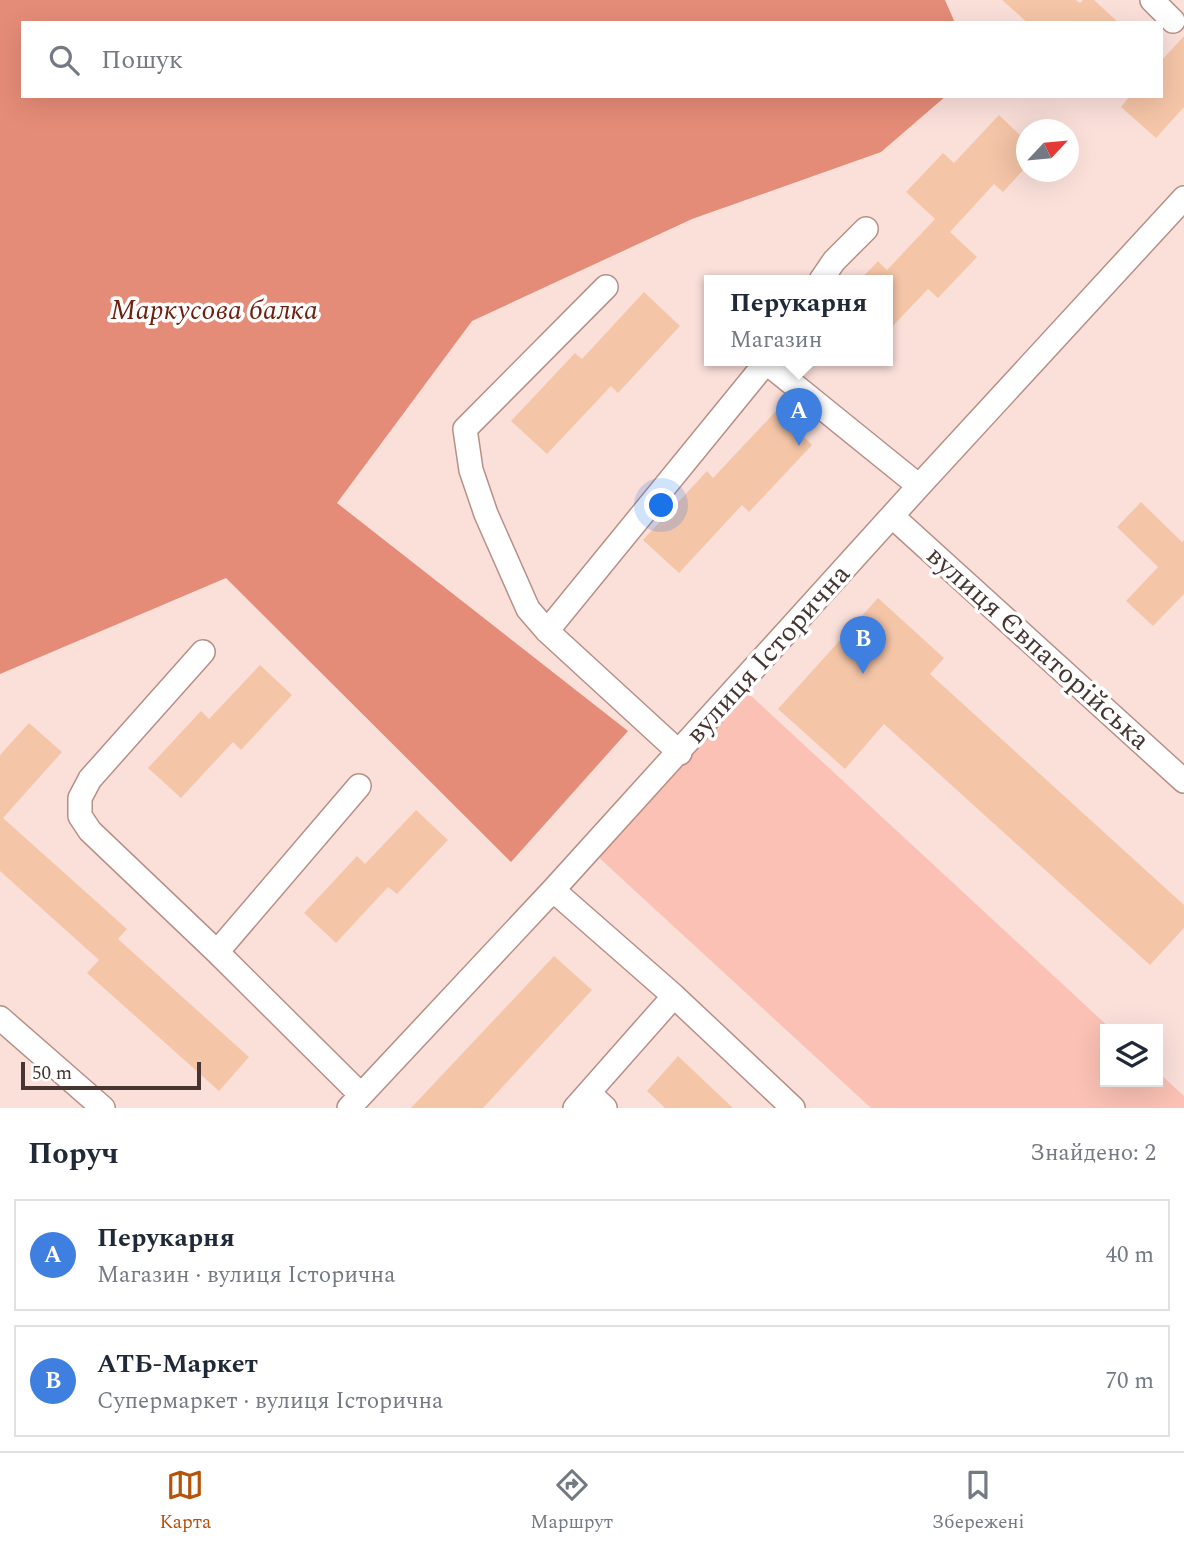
<!DOCTYPE html>
<html lang="uk">
<head>
<meta charset="utf-8">
<style>
	:root { --surface:#fff; --page:#f2f2f3; --text:#1f2937; --muted:#747a83; --line:#e0e1e3; --accent:#b45309 }
	body { margin:0; font-family:Spectral,serif; background:var(--page); color:var(--text) }
	.controls { position:absolute; right:21px; bottom:21px; display:grid; overflow:hidden; border-radius:0px; box-shadow:0 7px 28px #0002 }
	.controls button { width:63px; height:63px; display:grid; place-items:center; padding:0; border:0; border-bottom:2px solid var(--line); background:var(--surface); color:var(--text); font:35px sans-serif }
	.compass { position:absolute; left:1016px; top:119px; width:63px; height:63px; border-radius:50%; background:var(--surface); box-shadow:0 7px 28px #0002; rotate:64deg }
	.scale { position:absolute; left:21px; bottom:18px; width:180px; box-sizing:border-box; padding-left:7px; border:4px solid #463531; border-top:0; font-size:19px; line-height:24px; white-space:nowrap; color:#463531; -webkit-text-stroke:5px #fff; paint-order:stroke }
	.you { position:absolute; left:662px; top:506px; width:24px; height:24px; margin:-18px; border:5px solid #fff; border-radius:50%; background:#1a73e8; box-shadow:0 0 0 10px #1a73e833 }
	.badge { display:grid; place-items:center; width:46px; height:46px; border-radius:50%; background:var(--accent); color:#fff; font-size:23px; font-weight:700 }
	.pin { position:absolute; translate:-50% -58px; filter:drop-shadow(0 2px 4px #0008) }
	.pin::after { content:''; position:absolute; top:37px; width:24px; height:21px; background:inherit; clip-path:polygon(0 0,100% 0,50% 100%) }
	.popup { position:absolute; left:704px; top:275px; width:189px; height:91px; box-sizing:border-box; display:grid; place-content:center; border-radius:0px; background:var(--surface); filter:drop-shadow(0 2px 5px #0005); font-size:23px; white-space:nowrap; color:var(--muted) }
	.popup b { font-size:26px; color:var(--text) }
	.popup::after { content:''; position:absolute; left:50%; top:100%; margin-left:-14px; border:14px solid transparent; border-top-color:var(--surface) }
	.list { margin:0; padding:0; list-style:none }
	h2 { display:flex; justify-content:space-between; align-items:center; height:91px; margin:0; padding:0 28px; font-size:30px }
	h2 small { font-size:23px; font-weight:400; color:var(--muted) }
	.list li { display:grid; grid-template-columns:46px 1fr auto; gap:21px; align-items:center; box-sizing:border-box; height:112px; margin:0 14px 14px; padding:0 14px; border:2px solid var(--line); border-radius:0px }
	.list b { display:block; font-size:26px; white-space:nowrap }
	.list p { margin:0; font-size:23px; white-space:nowrap; color:var(--muted) }
	.list em { font-size:23px; font-style:normal; color:var(--muted) }
	.icon { flex:none; width:38px; height:38px; fill:none; stroke:currentColor; stroke-width:2; stroke-linecap:round; stroke-linejoin:round }
	.map { position:relative; flex:none; width:1184px; height:1108px; overflow:hidden }
	.search { position:absolute; background:var(--surface); box-shadow:0 7px 28px #0002; left:21px; right:21px; top:21px; height:77px; display:flex; align-items:center; gap:18px; box-sizing:border-box; padding:0 24px; border-radius:0px; color:var(--muted); font-size:26px }
	.sheet { height:343px; background:var(--surface) }
	nav { display:flex; justify-content:space-around; align-items:center; box-sizing:border-box; height:98px; border-top:2px solid var(--line); background:var(--surface); font-size:19px; color:var(--muted) }
	nav a { display:grid; justify-items:center; gap:4px }
	nav .on { color:var(--accent) }
	.map>svg:first-child { display:block }
</style>
</head>
<body>
<div class="map">
<svg width="1184" height="1108" viewBox="0 0 1184 1108">
	<rect width="100%" height="100%" fill="#fbe0da"/>
	<!-- green -->
	<path fill="#fac1b4" d="M747 692 1111 1029H1105V1082H1158V1072L1184 1096V1108H871L596 855Z"/>
	<!-- forest -->
	<path fill="#e58c78" d="M0 0H945L955 23H23V96H946L881 152 692 219 472 321 337 503 628 731 511 862 226 578 0 674Z"/>
	<!-- building -->
	<path fill="#f5c5a7" d="M1002 0H1076L1080 3 1083 0H1094L1119 23H1028Z
		M1184 36V107L1156 138 1121 107 1130 96H1161V61Z
		M999 115 1026 141V167L1003 192 994 184 950 232 977 257 938 298 928 289 888 331V280H860L878 261 887 270 935 219 906 192 943 153 954 163Z
		M644 292 680 326 618 393 611 386 547 454 511 421 575 353 582 359Z
		M776 411 812 445 749 512 742 505 679 573 643 540 707 471 713 478Z
		M1141 502 1182 542 1184 540V594L1153 626 1126 601 1158 567 1117 527Z
		M878 598 944 658 930 674 1184 905V928L1150 965 884 724 845 769 778 709Z
		M260 665 292 695 241 750 233 742 181 798 148 768 201 711 209 719Z
		M29 723 62 752 3 818 127 929 118 939 249 1057 219 1091 87 973 99 960 0 871V755Z
		M416 810 448 840 397 894 388 887 336 943 304 913 357 856 365 864Z
		M554 956 592 990 483 1108H411Z
		M678 1056 733 1108H665L647 1091Z"/>
	<g fill="none" stroke-linecap="round" stroke-linejoin="round">
		<defs>
			<path id="minor" d="M1152 0 1173 21
				M821 280 834 261 866 229
				M606 287 465 429 471 470 486 514 528 609 547 631 680 753
				M767 363 919 486
				M892 516 1184 781
				M547 631 768 360
				M203 652 90 779 80 798V816L90 831 217 952 361 1095
				M553 890 674 996 793 1108
				M217 952 359 786
				M0 1018 103 1108
				M589 1093 605 1108
				M349 1108 553 890 919 486 1184 198
				M575 1108 674 996"/>
		</defs>
		<!-- minor casing -->
		<use href="#minor" stroke="#b88f86" stroke-width="26"/>
		<!-- minor -->
		<use href="#minor" stroke="#fff" stroke-width="23"/>
	</g>
	<g text-anchor="middle" dominant-baseline="central" stroke-width="7" stroke-linejoin="round" paint-order="stroke">
		<!-- park labels -->
		<g font-size="28" font-style="italic" fill="#6f2010" stroke="#fff">
			<text x="214" y="310">Маркусова балка</text>
		</g>
		<!-- street labels -->
		<g font-size="28" fill="#463531" stroke="#fff">
			<text transform="translate(1038 648) rotate(42)">вулиця Євпаторійська</text>
			<text transform="translate(768 654) rotate(-48)">вулиця Історична</text>
		</g>
	</g>
</svg>
<div class="controls">
<button><svg class="icon" aria-label="layers" viewBox="0 0 24 24"><path d="M12 4l9 5-9 5-9-5zM3 14l9 5 9-5"/></svg></button>
</div>
<svg class="compass" viewBox="-18 -18 36 36"><path d="M0-13l5 13h-10z" fill="#e53935"/><path d="M0 13l5-13h-10z" fill="#747a83"/></svg>
<div class="scale">50 m</div>
<div class="you"></div>
<div class="pin badge" style="left:799px;top:446px;background:#3f7fe0">A</div>
<div class="popup"><b>Перукарня</b>Магазин</div>
<div class="pin badge" style="left:863px;top:674px;background:#3f7fe0">B</div>
<div class="search"><svg class="icon" aria-label="search" viewBox="0 0 24 24"><circle cx="10" cy="10" r="6"/><path d="M15 15l6 6"/></svg>Пошук</div>
</div>
<section class="sheet">
<h2>Поруч<small>Знайдено: 2</small></h2>
<ul class="list">
<li><span class="badge" style="background:#3f7fe0">A</span><div><b>Перукарня</b><p>Магазин · вулиця Історична</p></div><em>40 m</em></li>
<li><span class="badge" style="background:#3f7fe0">B</span><div><b>АТБ-Маркет</b><p>Супермаркет · вулиця Історична</p></div><em>70 m</em></li>
</ul>
</section>
<nav>
<a class="on"><svg class="icon" aria-label="map" viewBox="0 0 24 24"><path d="M3 6l6-2 6 2 6-2v14l-6 2-6-2-6 2zM9 4v14M15 6v14"/></svg>Карта</a>
<a><svg class="icon" aria-label="directions" viewBox="0 0 24 24"><path d="M12 3l9 9-9 9-9-9zM9 14v-3h6M13 9l2 2-2 2"/></svg>Маршрут</a>
<a><svg class="icon" aria-label="saved" viewBox="0 0 24 24"><path d="M7 4h10v16l-5-4-5 4z"/></svg>Збережені</a>
</nav>
</body>
</html>
